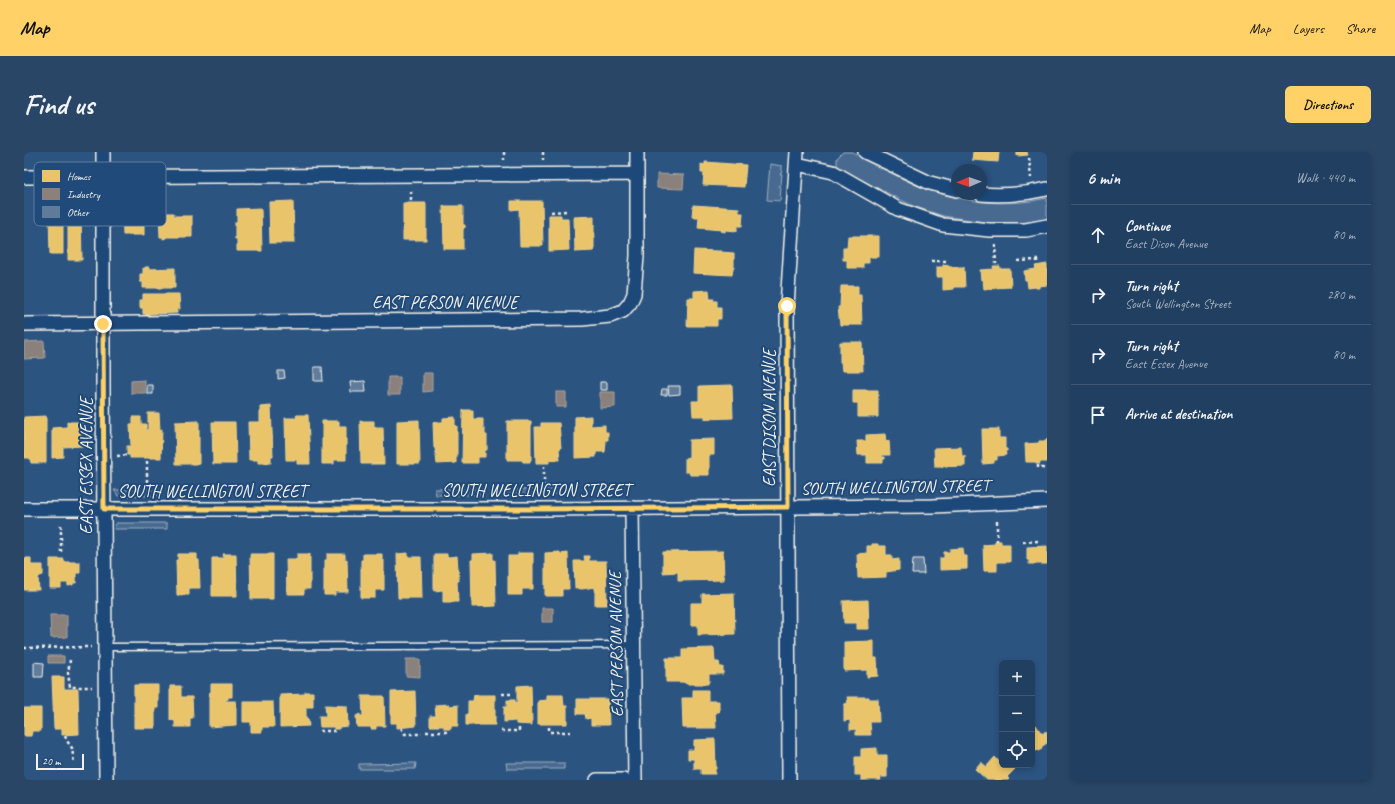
<!DOCTYPE html>
<html lang="en">
<head>
<meta charset="utf-8">
<style>
	:root { --surface:#213f61; --page:#294667; --text:#f1f3f6; --muted:#a2afbd; --line:#3e5876; --accent:#ffd166 }
	body { margin:0; font-family:Caveat,sans-serif; background:var(--page); color:var(--text) }
	.controls { position:absolute; right:12px; bottom:12px; display:grid; overflow:hidden; border-radius:6px; box-shadow:0 2px 6px #0003 }
	.controls button { width:36px; height:36px; display:grid; place-items:center; padding:0; border:0; border-bottom:1px solid var(--line); background:var(--surface); color:var(--text); font:20px sans-serif }
	.compass { position:absolute; left:927px; top:12px; width:36px; height:36px; border-radius:50%; background:var(--surface); box-shadow:0 2px 6px #0003; rotate:268deg }
	.scale { position:absolute; left:12px; bottom:10px; width:48px; box-sizing:border-box; padding-left:4px; border:2px solid #f4f1e8; border-top:0; font-size:11px; line-height:14px; white-space:nowrap; color:#f4f1e8; -webkit-text-stroke:3px #1f4a7a; paint-order:stroke }
	.stop { position:absolute; width:12px; height:12px; margin:-9px; border:3px solid #ffd166; border-radius:50%; background:#fff }
	.stop.end { background:#ffd166; border-color:#fff; box-shadow:0 1px 4px #0008 }
	.list { margin:0; padding:0; list-style:none }
	h2 { display:flex; justify-content:space-between; align-items:center; height:52px; margin:0; padding:0 16px; font-size:17px }
	h2 small { font-size:13px; font-weight:400; color:var(--muted) }
	.list li { display:grid; grid-template-columns:26px 1fr auto; gap:12px; align-items:center; box-sizing:border-box; height:60px; padding:0 16px; border-top:1px solid var(--line) }
	.list b { display:block; font-size:15px; white-space:nowrap }
	.list p { margin:0; font-size:13px; white-space:nowrap; color:var(--muted) }
	.list em { font-size:13px; font-style:normal; color:var(--muted) }
	.icon { flex:none; width:22px; height:22px; fill:none; stroke:currentColor; stroke-width:2; stroke-linecap:round; stroke-linejoin:round }
	.map { position:relative; flex:none; width:1023px; height:628px; overflow:hidden; border-radius:6px }
	header { display:flex; align-items:center; gap:24px; box-sizing:border-box; height:56px; padding:0 20px; background:var(--accent); color:#111 }
	header strong { font-size:19px }
	nav { display:flex; gap:22px; margin-inline-start:auto; font-size:14px }
	.intro { display:flex; align-items:center; justify-content:space-between; box-sizing:border-box; height:96px; padding:0 24px }
	h1 { margin:0; font-size:28px }
	.button { padding:10px 18px; border-radius:6px; background:var(--accent); color:#111; font-size:14px; font-weight:700 }
	main { display:flex; gap:24px; padding:0 24px }
	aside { flex:1; background:var(--surface); border-radius:6px; box-shadow:0 2px 6px #0003 }
	.map>svg:first-child { display:block }
</style>
</head>
<body>
<header>
<strong>Map</strong>
<nav><a>Map</a><a>Layers</a><a>Share</a></nav>
</header>
<div class="intro"><h1>Find us</h1><a class="button">Directions</a></div>
<main>
<div class="map">
<svg width="1023" height="628" viewBox="0 0 1023 628">
	<rect width="100%" height="100%" fill="#2c5481"/>
	<filter id="ink" filterUnits="userSpaceOnUse"><feTurbulence type="fractalNoise" baseFrequency=".025" numOctaves="2"/><feDisplacementMap in="SourceGraphic" scale="8" xChannelSelector="R" yChannelSelector="G"/><feConvolveMatrix kernelMatrix="1 2 1 2 8 2 1 2 1" color-interpolation-filters="sRGB"/></filter>
	<g filter="url(#ink)">
		<!-- green -->
		<path fill="#496b90" stroke="#9eaebc" d="M819 0H828L832 2C852 12 871 24 892 33 933 50 979 56 1023 46V67L996 71H967L919 64 889 54 816 17 813 12V6Z
			M746 12 758 14V20L756 22H758L757 33H755V34L757 35 756 49 743 48Z
			M411 337H460V343H412Z
			M535 337 536 342 482 343V338Z
			M90 338H136V343L119 344V342L118 344H112V342H110V344H94Z
			M92 371H143V377H90Z
			M392 611 391 617H335V612Z
			M482 611H540V617H483Z"/>
		<!-- homes -->
		<path fill="#e9c46a" stroke="#ecd290" d="M949 0H975L974 10 948 8Z
			M993 0H1003L1004 3 993 4Z
			M681 10 722 13 720 35 679 33 680 21H677V12L681 13Z
			M269 49 270 91H246L245 50Z
			M487 49H518L519 94H496L495 57 487 58Z
			M109 51H120V83H99L98 54H108Z
			M379 51H402V88H379Z
			M669 53 715 56V61H719L718 74H713V79L701 78V80L697 79 698 78 674 76 675 65H668Z
			M419 54H439V73H441V76L440 75 439 78V97H420Z
			M237 56 238 99H213V87H211V70H213V57Z
			M135 61H150V64H168V85H142V86L139 87V85H136Z
			M25 63H39V102H26Z
			M44 63H57L58 108H44Z
			M525 63H537V66H544L545 98 525 99Z
			M570 64V99L551 100 550 65Z
			M824 84H855V105H845V111H839V116H823V108H819V96H823Z
			M670 98 694 99H697V100L710 101V116H709L708 123 669 121Z
			M1023 112V133L1015 134V136H1012V135L1004 136 1003 128H1001L1000 119 1012 117 1011 114Z
			M919 113H925L926 115H940L941 135H930V137L919 138V125H913V115H919Z
			M969 114H976V117H986L987 135 969 136V137H966V136L960 137 959 128H957L956 118 970 117Z
			M121 115H125V117L151 116V136H119V130H116V122H119V116L121 117Z
			M817 134H834V143H837L838 173H816L814 155H816Z
			M685 138 686 149V147H690L689 149H693V155H697V167H693V174H663L664 146H670V139Z
			M119 142H155L156 157H153V161L125 162V163H122V162H119V156H116V148H119Z
			M816 190H838L839 219H818L817 210H816Z
			M708 233 709 266 681 267V264H669L668 249H675V234Z
			M829 238H854V265H834V251H829Z
			M247 254 249 304H247V311H234V308H225L224 270H236V255Z
			M439 258H449V267H459V277H461V283H463V298H461V305H454V311H438Z
			M124 261H135L136 278 138 277 137 306H106V303H103V294H107L106 272H109V265H117V272H122V278H124Z
			M272 263H284L286 312H273V308H262L261 266H273Z
			M22 264V311H7L6 306H0V265Z
			M567 264V274L581 273V280H584V288H581L582 290 581 300H572V305L551 306V265Z
			M431 265V274H433V305H432V311L413 312 411 296H410L409 270H419V266Z
			M395 268 396 312H373V269Z
			M175 269V312H152L151 270Z
			M298 269H315V274H322V308H310V312H298Z
			M336 269H350V275H359L360 312H337Z
			M483 269H507V308H506V310H499L498 308H483Z
			M43 270H59V294L39 295V305L28 306V276L43 275Z
			M188 270H211L212 312H189Z
			M517 271H535L537 296 535 297 536 308H525V311H512L511 275H517Z
			M958 277H975V286H981V297H983V299H981L982 303 973 304V308H970V311L959 312Z
			M861 282 862 290 865 289 866 303H858V305H861V307H859V311H843V303H834L833 289H842V283Z
			M690 287V303H685V323H666L665 320H661V306L665 305V288Z
			M1023 287V310H1016V312H1012L1011 310H1002L1001 292 1015 291V289H1022Z
			M937 295 938 304H941V314L911 315 910 296Z
			M971 389H977V392H986V410H973V419H960L959 393 971 392Z
			M848 392H854V394H862V403H868V408L875 407V418L862 420V425L834 426 833 402 843 401V394H848Z
			M1023 394V412H1005V408H1003V395Z
			M939 396 940 404H943V417L916 418V406H920V400H926V397Z
			M699 399 700 428 654 429V420L639 421V400Z
			M536 400V402L544 401 545 437H538V444H521V401Z
			M384 401V405H397L398 446H374L373 402Z
			M469 401V408H471L472 454 448 455 447 408H449V402Z
			M494 401H509V437H498V443H484V404H494Z
			M154 402H173V408H175L176 436H165V443H153L152 408H154Z
			M199 402H212L213 444H188V406H200Z
			M226 402H249V447H227Z
			M273 402H286V437H280V442H263L262 407H273Z
			M303 402H321V408L323 407 324 440H311V443H300V417H301V408H303Z
			M339 402H358V408H360V438H351V446H337V408H339Z
			M410 402H423V404L425 405 433 404 435 429H433L434 450H419V438L410 439Z
			M560 404H565V409H582L583 453H571V435L558 437 551 436 550 409H561Z
			M0 406H7V413H19V423L16 424 14 426 15 438H0Z
			M26 407H40V410H56V421H52V431H49V433L44 434V431H37V436H26Z
			M710 441 711 482 674 483V473H667V451H678V442Z
			M844 448 845 477H833V471H820L819 449Z
			M850 489V506H853L854 524 843 525V518L820 519V490Z
			M690 496 691 510H695L696 515H699V522H685V530H684V532H664V531L658 530H642V506H658V497Z
			M28 525H40V537H54L55 582 38 583V577H30Z
			M187 532H208V545H204V547L201 548V549H212V573L185 575V541L187 540Z
			M110 533H134V556H131V576H110Z
			M507 533 508 573 492 572V569L480 570V555H483V548H491V551H493V534Z
			M146 534H157V545H168L169 566H166V575H151V569L146 568Z
			M669 538H684V549H695V560H691L692 576H659L658 546H669Z
			M391 539 392 574 373 576V571H367V540Z
			M281 540H289V555H282V567H284L285 574 256 575V543L281 542Z
			M450 543H471V573H442V562H444V549H449Z
			M523 543H539L540 554H543V572H514V549L523 548Z
			M338 544H360L361 574H352V577H347V575H333L332 564 336 562V564H339Z
			M823 545H845V547H854L855 570H846L847 583H832V577L826 578V568L820 569V552L824 551Z
			M553 547H584L585 573H567V566L562 567 561 562H553Z
			M219 550H249L250 575H238V580H227V570H219Z
			M425 552V554L434 553V574H427V577H420V574H406V564H412L411 553Z
			M301 553 323 554 324 574 315 575V577H310V575H296L295 564H302Z
			M0 556H17V579H8L7 584H0Z
			M1012 573 1018 582 1022 579 1023 581V591L1017 595 1018 597 1014 599 1013 598 1008 602V576Z
			M691 587 692 617H691V622H677V617H670V607H664V598H670V588Z
			M853 596V603H863V625H856L857 628H837V623H831V605H837V597Z
			M971 605 978 613 980 614 987 613 991 617 983 625 985 627 984 628H963L951 617 957 610 964 616 965 615 963 614Z"/>
		<!-- industry -->
		<path fill="#8a817c" stroke="#aaa39c" d="M633 22 660 23 659 37 633 36Z
			M20 189 21 206 0 207V190Z
			M399 221H408V239L399 240Z
			M364 225H376V243H364Z
			M121 228V241H107V229Z
			M532 240H542V255H532Z
			M576 240H591V255L576 256Z
			M518 456H529V470H518Z
			M26 463H43V485L27 486Z
			M24 504H40V511H24Z
			M382 507H396V525L382 524Z"/>
		<!-- building -->
		<path fill="#5e7b9a" stroke="#f4f1e8" d="M290 215H298L299 229H290Z
			M254 219H260L261 226 254 227Z
			M341 229 342 240H327L326 230Z
			M576 230H583V238H576Z
			M123 233H129V242H123Z
			M644 234H656V242L645 243Z
			M638 237H643V243H637Z
			M889 407H899L900 422H888Z
			M10 510 20 511 19 525H10Z"/>
		<g fill="none" stroke-linecap="round" stroke-linejoin="round">
			<defs>
				<path id="service" d="M81 495 610 493"/>
				<path id="minor" d="M79 0V235L82 628
					M841 0 906 31 933 38
					M773 12 809 20 874 57 919 73 965 78H1002L1023 74
					M0 25 613 22
					M957 42C979 44 1001 42 1023 37
					M0 172 558 167 586 164 599 159 606 151 610 142 613 104V0
					M608 356 611 628
					M0 357H517L909 354 1023 349
					M573 628H599
					M765 628 763 154 773 0"/>
			</defs>
			<!-- service casing -->
			<use href="#service" stroke="#f4f1e8" stroke-width="9"/>
			<!-- minor casing -->
			<use href="#minor" stroke="#f4f1e8" stroke-width="16"/>
			<!-- path -->
			<path stroke="#f4f1e8" stroke-width="2.5" stroke-dasharray="3 3" stroke-linecap="butt" d="M480 0V8
				M519 0V8
				M1005 6 1007 26
				M387 39V50
				M49 40 50 62
				M115 40V50
				M527 60 543 59
				M971 92 972 112
				M907 109H922V111
				M994 109 1013 108V112
				M93 304 103 303
				M1014 313V316H1023
				M520 335V313
				M123 336V308
				M973 369V389
				M999 390 1016 389
				M37 400V372
				M0 496 67 495
				M46 508 44 521 46 535H68
				M478 542H490
				M525 575V580H546
				M377 576 381 582H398
				M296 579H312
				M477 579H495V574
				M402 580H423V578
				M41 584 43 589 48 596 50 611"/>
			<!-- service -->
			<use href="#service" stroke="#1f4a7a" stroke-width="6"/>
			<!-- minor -->
			<use href="#minor" stroke="#1f4a7a" stroke-width="13"/>
		</g>
	</g>
	<g fill="none" stroke-linecap="round" stroke-linejoin="round" filter="url(#ink)">
		<!-- route -->
		<path stroke="#ffd166" stroke-width="5" d="M79 172 80 357H517L764 355 763 154"/>
	</g>
	<g text-anchor="middle" dominant-baseline="central" stroke-width="4" stroke-linejoin="round" paint-order="stroke">
		<!-- street labels -->
		<g font-size="17" fill="#f4f1e8" stroke="#1f4a7a">
			<text x="421" y="150">EAST PERSON AVENUE</text>
			<text transform="translate(745 266) rotate(-90)">EAST DISON AVENUE</text>
			<text transform="translate(62 314) rotate(-90)">EAST ESSEX AVENUE</text>
			<text transform="translate(871 335) rotate(-1)">SOUTH WELLINGTON STREET</text>
			<text x="512" y="338">SOUTH WELLINGTON STREET</text>
			<text x="188" y="339">SOUTH WELLINGTON STREET</text>
			<text transform="translate(592 492) rotate(-91)">EAST PERSON AVENUE</text>
		</g>
	</g>
	<!-- legend -->
	<rect x="10" y="10" width="132" height="64" rx="6" fill="#1f4a7a" stroke="#5f7c9b" stroke-width="1"/>
	<rect x="18" y="18" width="18" height="12" fill="#e9c46a"/>
	<rect x="18" y="36" width="18" height="12" fill="#8a817c"/>
	<rect x="18" y="54" width="18" height="12" fill="#5e7b9a"/>
	<g font-size="11" fill="#f4f1e8">
		<text x="43" y="28">Homes</text>
		<text x="43" y="46">Industry</text>
		<text x="43" y="64">Other</text>
	</g>
</svg>
<div class="controls">
<button>+</button>
<button>−</button>
<button><svg class="icon" aria-label="locate" viewBox="0 0 24 24"><circle cx="12" cy="12" r="6"/><path d="M12 2v4M12 18v4M2 12h4M18 12h4"/></svg></button>
</div>
<svg class="compass" viewBox="-18 -18 36 36"><path d="M0-13l5 13h-10z" fill="#e53935"/><path d="M0 13l5-13h-10z" fill="#a2afbd"/></svg>
<div class="scale">20 m</div>
<div class="stop" style="left:763px;top:154px"></div>
<div class="stop end" style="left:79px;top:172px"></div>
</div>
<aside>
<h2>6 min<small>Walk · 440 m</small></h2>
<ul class="list">
<li><svg class="icon" aria-label="ahead" viewBox="0 0 24 24"><path d="M12 20V5M6 11l6-6 6 6"/></svg><div><b>Continue</b><p>East Dison Avenue</p></div><em>80 m</em></li>
<li><svg class="icon" aria-label="right" viewBox="0 0 24 24"><path d="M7 20v-9h11M14 6l5 5-5 5"/></svg><div><b>Turn right</b><p>South Wellington Street</p></div><em>280 m</em></li>
<li><svg class="icon" aria-label="right" viewBox="0 0 24 24"><path d="M7 20v-9h11M14 6l5 5-5 5"/></svg><div><b>Turn right</b><p>East Essex Avenue</p></div><em>80 m</em></li>
<li><svg class="icon" aria-label="arrive" viewBox="0 0 24 24"><path d="M6 21V4h12l-3 4 3 4H6"/></svg><div><b>Arrive at destination</b></div></li>
</ul>
</aside>
</main>
</body>
</html>
